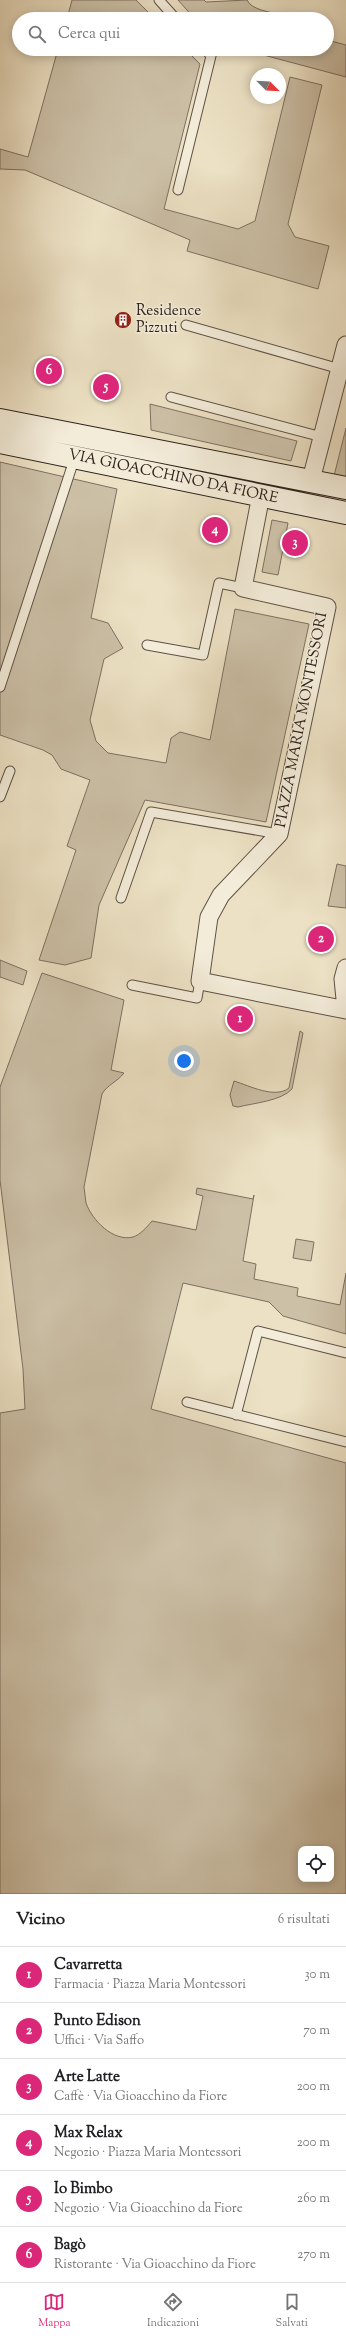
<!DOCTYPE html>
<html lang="it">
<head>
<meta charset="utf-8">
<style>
	:root { --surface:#fff; --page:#f2f2f2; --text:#202124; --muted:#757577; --line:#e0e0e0; --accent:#db2777 }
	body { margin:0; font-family:"Sorts Mill Goudy",serif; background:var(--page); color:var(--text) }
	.controls { position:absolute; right:12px; bottom:12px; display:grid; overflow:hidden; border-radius:8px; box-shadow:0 2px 10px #0003 }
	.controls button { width:36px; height:36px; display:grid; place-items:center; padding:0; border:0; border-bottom:1px solid var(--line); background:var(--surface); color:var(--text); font:20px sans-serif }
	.compass { position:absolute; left:250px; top:68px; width:36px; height:36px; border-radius:50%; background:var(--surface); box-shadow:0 2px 10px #0003; rotate:114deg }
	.you { position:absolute; left:184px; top:1061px; width:14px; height:14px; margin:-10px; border:3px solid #fff; border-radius:50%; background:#1a73e8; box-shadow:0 0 0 6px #1a73e833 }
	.badge { display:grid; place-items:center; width:26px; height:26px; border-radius:50%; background:var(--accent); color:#fff; font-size:13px; font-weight:700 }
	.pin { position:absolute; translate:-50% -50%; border:2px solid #fff; box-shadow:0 1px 4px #0006 }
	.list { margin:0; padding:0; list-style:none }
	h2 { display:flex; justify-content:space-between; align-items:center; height:52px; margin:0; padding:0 16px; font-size:17px }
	h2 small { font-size:13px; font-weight:400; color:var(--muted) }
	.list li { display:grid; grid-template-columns:26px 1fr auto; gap:12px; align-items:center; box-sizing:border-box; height:56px; padding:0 16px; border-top:1px solid var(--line) }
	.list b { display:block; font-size:15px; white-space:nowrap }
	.list p { margin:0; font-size:13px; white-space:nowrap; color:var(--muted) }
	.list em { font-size:13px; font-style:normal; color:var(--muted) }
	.icon { flex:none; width:22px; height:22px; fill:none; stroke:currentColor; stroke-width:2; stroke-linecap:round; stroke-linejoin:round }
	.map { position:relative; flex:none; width:346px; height:1894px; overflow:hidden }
	.search { position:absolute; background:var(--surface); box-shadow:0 2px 10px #0003; left:12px; right:12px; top:12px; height:44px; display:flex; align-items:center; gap:10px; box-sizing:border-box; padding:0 14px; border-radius:22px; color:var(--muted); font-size:15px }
	.sheet { height:388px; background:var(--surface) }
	nav { display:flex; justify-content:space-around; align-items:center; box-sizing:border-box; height:56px; border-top:1px solid var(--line); background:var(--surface); font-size:11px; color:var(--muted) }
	nav a { display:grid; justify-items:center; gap:2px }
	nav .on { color:var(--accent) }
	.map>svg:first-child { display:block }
</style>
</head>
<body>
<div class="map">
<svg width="346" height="1894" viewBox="0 0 346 1894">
	<rect width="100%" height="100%" fill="#ece1c4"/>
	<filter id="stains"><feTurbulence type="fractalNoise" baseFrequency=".005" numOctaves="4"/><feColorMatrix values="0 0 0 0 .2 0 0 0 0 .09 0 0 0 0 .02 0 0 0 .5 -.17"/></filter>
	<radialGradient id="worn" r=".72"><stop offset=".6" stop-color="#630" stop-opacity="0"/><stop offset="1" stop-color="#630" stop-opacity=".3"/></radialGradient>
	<!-- green -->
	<path fill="#ccc0a7" stroke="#7d7062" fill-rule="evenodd" d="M72 0H136L155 19H67Z
		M178 0H204L206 2 247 0C251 10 271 12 281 15L280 19H195Z
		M327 40 346 45V77L241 49H327Z
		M58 49H185L200 64 164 209 238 229 255 221 290 77 322 85 288 224 295 237 329 246 318 289 187 251 190 240 25 170 0 169V149L28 157Z
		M150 404 297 441 291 461 151 430Z
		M346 428V479L334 476Z
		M0 462 117 489 91 618 108 623 123 648 104 659 90 720 96 741 108 753 166 763 171 738 180 732 210 740 235 609 309 624 266 822 145 800 99 905 91 958 65 965 39 960 76 850 67 846 90 780 61 769 52 755 43 750 0 735Z
		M272 520 288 523 278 575 262 572Z
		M337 864 346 866V908L328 906Z
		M0 960 27 971 23 985 0 977Z
		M42 973 124 1000 111 1070 124 1073C117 1082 107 1085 102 1094L84 1187C85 1192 85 1198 86 1203 92 1220 113 1242 133 1237 140 1235 147 1227 152 1221L196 1230 203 1196 196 1194 197 1188 253 1199 254 1195 243 1261 256 1264 254 1279 298 1288 297 1296 340 1305 346 1273V1334L283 1316 269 1302 183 1283 151 1409 346 1463V1894H0V1413L25 1409 23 1369 0 1180V1087ZM301 1849H331V1879H301Z
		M300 1031 303 1033 292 1089C281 1101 254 1103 238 1107L233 1106 230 1095 234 1081C250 1086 275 1099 289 1088Z
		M296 1239 314 1242 311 1261 293 1258Z"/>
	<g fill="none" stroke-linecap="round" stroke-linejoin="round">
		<defs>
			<path id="lane" d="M159 0 176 19
				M178 190 211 56 205 49
				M186 325 340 369
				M171 397 322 437
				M147 645 203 655 219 583 243 588
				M0 687 75 457
				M0 797 10 771
				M121 898 151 812 279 834
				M132 985 197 998 200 981
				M187 1402 346 1442
				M236 1415 258 1331 346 1353"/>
			<path id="street" d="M311 480 346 345
				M261 495 243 588 327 607 279 834 221 895 209 917 200 981 346 1010
				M346 968 343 979 346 1009"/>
			<path id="secondary" d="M0 420 346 488
				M0 442 346 513"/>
		</defs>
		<!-- lane casing -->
		<use href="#lane" stroke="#5e5146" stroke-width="11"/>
		<!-- street casing -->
		<use href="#street" stroke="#5e5146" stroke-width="19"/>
		<!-- secondary casing -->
		<use href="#secondary" stroke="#2e211c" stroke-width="24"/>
		<!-- lane -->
		<use href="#lane" stroke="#f3ecd9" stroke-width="9"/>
		<!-- street -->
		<use href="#street" stroke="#f3ecd9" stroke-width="17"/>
		<!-- secondary -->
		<use href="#secondary" stroke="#f3ecd9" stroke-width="22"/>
	</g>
	<!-- icons -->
	<defs>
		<symbol id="building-disc" viewBox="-11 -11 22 22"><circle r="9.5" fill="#8f2418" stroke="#f3ecd9"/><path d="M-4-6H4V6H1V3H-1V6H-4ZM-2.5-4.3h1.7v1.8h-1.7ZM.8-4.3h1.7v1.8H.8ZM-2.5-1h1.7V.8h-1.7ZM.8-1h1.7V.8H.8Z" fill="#fff"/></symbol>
	</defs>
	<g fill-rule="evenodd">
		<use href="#building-disc" x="113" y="310" width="20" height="20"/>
	</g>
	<g text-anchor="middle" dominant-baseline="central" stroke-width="3" stroke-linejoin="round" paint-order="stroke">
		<!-- poi labels -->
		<g font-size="15" fill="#2e211c" stroke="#f3ecd9" text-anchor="start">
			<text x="136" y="311">Residence<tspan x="136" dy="17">Pizzuti</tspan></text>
		</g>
		<!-- street labels -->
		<g font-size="15" fill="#2e211c" stroke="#f3ecd9">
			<text transform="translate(173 477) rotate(12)">VIA GIOACCHINO DA FIORE</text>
			<text transform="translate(302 720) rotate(-79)">PIAZZA MARIA MONTESSORI</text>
		</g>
	</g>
	<rect width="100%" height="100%" filter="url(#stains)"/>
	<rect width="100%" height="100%" fill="url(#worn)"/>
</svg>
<div class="controls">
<button><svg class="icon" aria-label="locate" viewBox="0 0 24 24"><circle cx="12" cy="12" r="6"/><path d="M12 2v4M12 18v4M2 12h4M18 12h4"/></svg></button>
</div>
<svg class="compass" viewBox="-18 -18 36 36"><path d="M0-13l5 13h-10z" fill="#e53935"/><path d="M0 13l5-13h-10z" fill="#757577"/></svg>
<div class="you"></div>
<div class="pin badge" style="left:240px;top:1019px">1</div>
<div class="pin badge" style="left:321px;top:939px">2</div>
<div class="pin badge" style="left:295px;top:543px">3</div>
<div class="pin badge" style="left:215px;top:530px">4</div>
<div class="pin badge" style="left:106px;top:387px">5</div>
<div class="pin badge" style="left:49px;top:371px">6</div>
<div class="search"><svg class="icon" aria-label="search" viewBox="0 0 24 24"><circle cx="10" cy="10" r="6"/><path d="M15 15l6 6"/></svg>Cerca qui</div>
</div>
<section class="sheet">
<h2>Vicino<small>6 risultati</small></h2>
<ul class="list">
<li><span class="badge">1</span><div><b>Cavarretta</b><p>Farmacia · Piazza Maria Montessori</p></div><em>30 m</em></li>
<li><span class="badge">2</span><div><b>Punto Edison</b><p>Uffici · Via Saffo</p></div><em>70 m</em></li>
<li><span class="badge">3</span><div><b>Arte Latte</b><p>Caffè · Via Gioacchino da Fiore</p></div><em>200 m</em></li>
<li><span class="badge">4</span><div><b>Max Relax</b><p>Negozio · Piazza Maria Montessori</p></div><em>200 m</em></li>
<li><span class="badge">5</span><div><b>Io Bimbo</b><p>Negozio · Via Gioacchino da Fiore</p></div><em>260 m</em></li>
<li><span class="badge">6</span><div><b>Bagò</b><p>Ristorante · Via Gioacchino da Fiore</p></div><em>270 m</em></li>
</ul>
</section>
<nav>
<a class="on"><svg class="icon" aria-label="map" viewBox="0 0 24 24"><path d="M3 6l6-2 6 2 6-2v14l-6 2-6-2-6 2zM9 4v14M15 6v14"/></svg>Mappa</a>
<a><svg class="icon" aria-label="directions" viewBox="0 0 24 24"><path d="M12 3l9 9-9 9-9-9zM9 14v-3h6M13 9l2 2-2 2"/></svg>Indicazioni</a>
<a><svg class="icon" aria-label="saved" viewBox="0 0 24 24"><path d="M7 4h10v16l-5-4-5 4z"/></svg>Salvati</a>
</nav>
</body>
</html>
